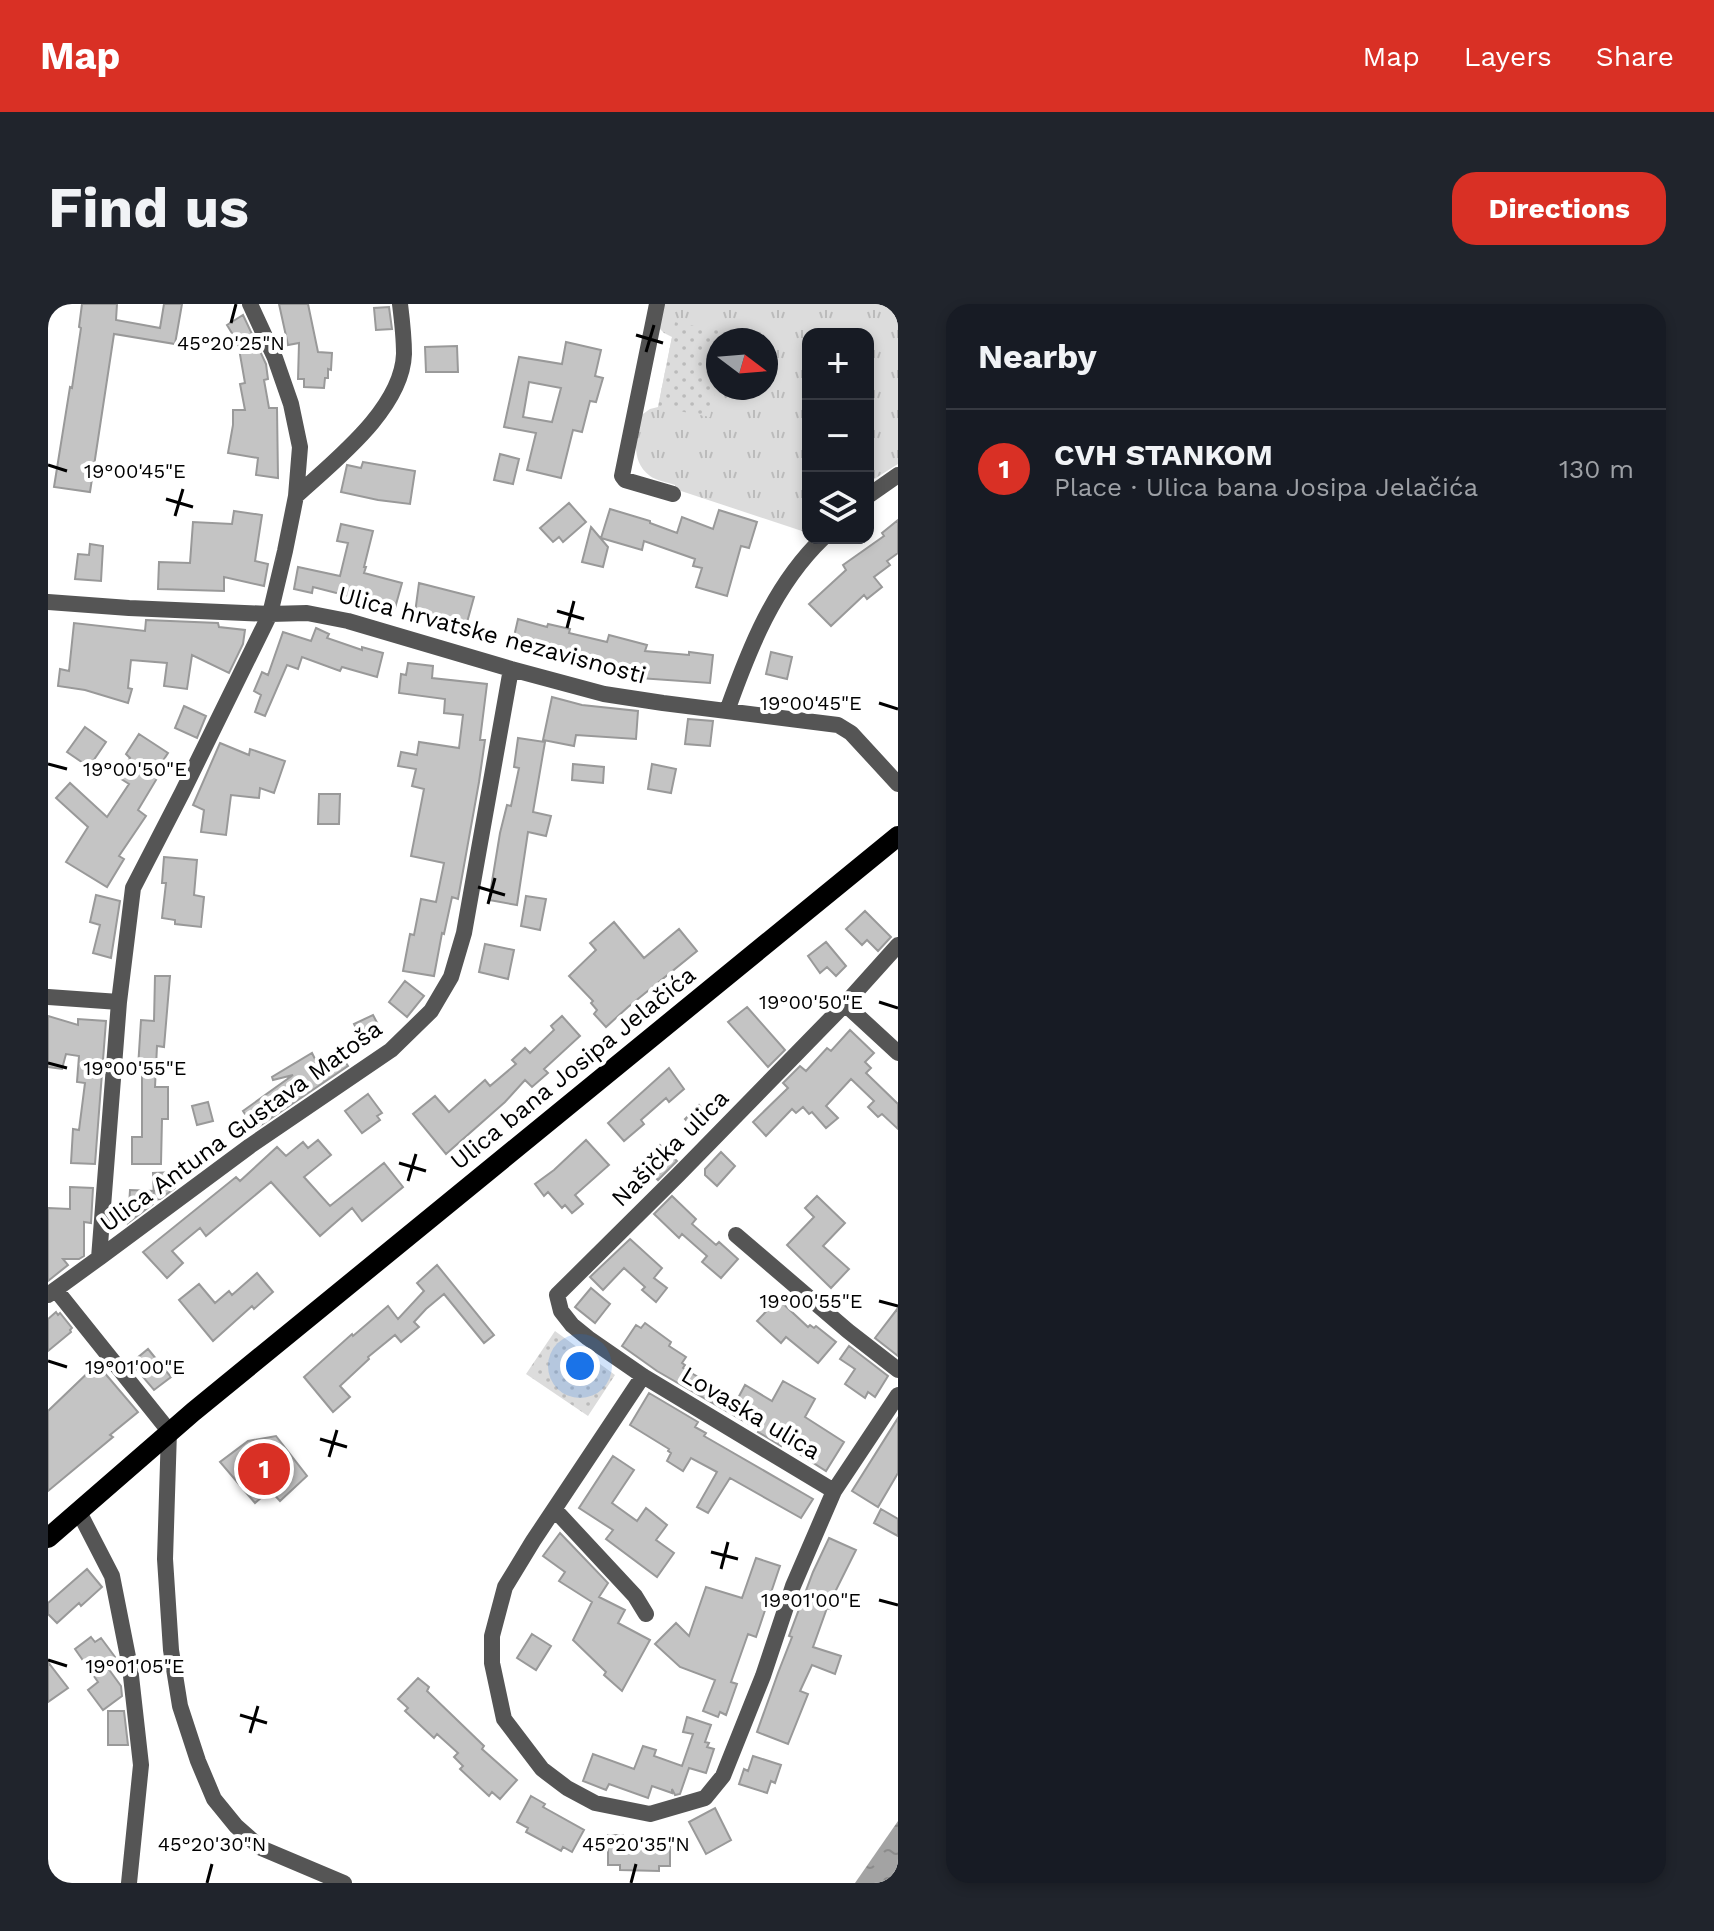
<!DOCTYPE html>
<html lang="en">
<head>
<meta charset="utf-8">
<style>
	:root { --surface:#171b24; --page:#20242c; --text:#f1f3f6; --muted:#9ea1a6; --line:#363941; --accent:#d93025 }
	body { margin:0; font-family:"Work Sans",sans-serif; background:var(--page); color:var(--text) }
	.controls { position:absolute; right:24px; top:24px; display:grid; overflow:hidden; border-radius:16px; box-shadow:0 4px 12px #0003 }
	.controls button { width:72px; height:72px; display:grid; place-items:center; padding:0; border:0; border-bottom:2px solid var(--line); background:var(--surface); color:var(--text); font:40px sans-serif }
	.compass { position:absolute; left:658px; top:24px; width:72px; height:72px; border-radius:50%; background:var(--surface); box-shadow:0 4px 12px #0003; rotate:106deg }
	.you { position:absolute; left:532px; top:1062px; width:28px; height:28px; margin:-20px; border:6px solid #fff; border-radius:50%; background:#1a73e8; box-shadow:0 0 0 12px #1a73e833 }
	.badge { display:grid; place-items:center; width:52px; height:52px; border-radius:50%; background:var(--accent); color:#fff; font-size:26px; font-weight:700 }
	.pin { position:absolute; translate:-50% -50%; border:4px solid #fff; box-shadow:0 2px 8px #0006 }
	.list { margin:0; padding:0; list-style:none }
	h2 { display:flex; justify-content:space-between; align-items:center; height:104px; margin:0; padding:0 32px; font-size:34px }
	h2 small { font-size:26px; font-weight:400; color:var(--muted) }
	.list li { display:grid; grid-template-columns:52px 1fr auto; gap:24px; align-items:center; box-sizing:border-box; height:120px; padding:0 32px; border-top:2px solid var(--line) }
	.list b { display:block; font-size:30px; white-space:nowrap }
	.list p { margin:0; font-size:26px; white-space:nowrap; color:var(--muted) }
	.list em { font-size:26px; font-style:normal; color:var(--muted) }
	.icon { flex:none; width:44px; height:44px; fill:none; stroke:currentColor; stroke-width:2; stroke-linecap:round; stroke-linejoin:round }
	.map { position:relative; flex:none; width:850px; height:1579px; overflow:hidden; border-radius:24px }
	header { display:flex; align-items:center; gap:48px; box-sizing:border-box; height:112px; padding:0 40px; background:var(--accent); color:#fff }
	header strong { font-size:38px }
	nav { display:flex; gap:44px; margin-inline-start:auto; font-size:28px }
	.intro { display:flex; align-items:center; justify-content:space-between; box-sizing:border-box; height:192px; padding:0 48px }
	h1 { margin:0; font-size:56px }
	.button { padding:20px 36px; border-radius:24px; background:var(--accent); color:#fff; font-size:28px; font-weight:700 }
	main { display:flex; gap:48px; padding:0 48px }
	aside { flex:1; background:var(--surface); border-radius:24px; box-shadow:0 4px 12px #0003 }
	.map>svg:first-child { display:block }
</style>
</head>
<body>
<header>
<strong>Map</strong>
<nav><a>Map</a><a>Layers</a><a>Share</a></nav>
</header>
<div class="intro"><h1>Find us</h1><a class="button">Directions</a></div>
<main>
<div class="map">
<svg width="850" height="1579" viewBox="0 0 850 1579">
	<defs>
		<pattern id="grass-tufts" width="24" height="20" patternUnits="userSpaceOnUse" patternTransform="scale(2)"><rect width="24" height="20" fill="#dcdcdc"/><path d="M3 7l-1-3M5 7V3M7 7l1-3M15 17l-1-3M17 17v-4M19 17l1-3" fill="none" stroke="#bbb"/></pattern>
		<pattern id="park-dots" width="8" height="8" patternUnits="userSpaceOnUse" patternTransform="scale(2)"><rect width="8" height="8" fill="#dcdcdc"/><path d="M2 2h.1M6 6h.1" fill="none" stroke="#bbb" stroke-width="1.8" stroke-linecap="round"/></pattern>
		<pattern id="water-ripples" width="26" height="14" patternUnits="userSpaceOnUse" patternTransform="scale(2)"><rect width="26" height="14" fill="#a3a3a3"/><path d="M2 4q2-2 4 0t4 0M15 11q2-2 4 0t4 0" fill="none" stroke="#8b8b8b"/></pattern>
	</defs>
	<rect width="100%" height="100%" fill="#fff"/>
	<!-- grass -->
	<path fill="url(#grass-tufts)" fill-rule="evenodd" d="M614 0H850V160L820 179V30H760V229L627 185V181C619 178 609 177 602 172 582 157 588 133 592 112L602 105 610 103 624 33 616 29 611 24ZM670 36H718V84H670Z"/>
	<!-- park -->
	<path fill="url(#park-dots)" d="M627 18 678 28 677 36H670V72L662 113 610 103Z
		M507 1027 567 1071 540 1112 478 1070Z"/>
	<!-- water -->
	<path fill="url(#water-ripples)" d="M850 1517V1579H807Z"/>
	<!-- building -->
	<path fill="#c4c4c4" stroke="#999" stroke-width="2" fill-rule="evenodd" d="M34 0H69L68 16 112 24 116 0H134L127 40 66 30 42 188 6 183 22 83 24 84 33 24 31 23Z
		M231 0H260L270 48 284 49 283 66 280 65V74H277L276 84 256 83V75H250L251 39 240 41Z
		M341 3 344 25 328 26 326 4Z
		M195 11 218 60 220 75 216 76 221 104H229L230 174 208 171 210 154 180 149 185 121V106H197L192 80 197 79 190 39 179 21Z
		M518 38 553 46 547 72 555 74 548 98 542 97 534 128 525 126 513 174 479 166 488 129 456 123 471 53 514 60ZM481 78 513 84 504 118 475 113Z
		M409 42 410 68H378L377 43Z
		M452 150 471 155 465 180 446 176Z
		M315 158 367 167 362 200 330 196 293 188 299 161 313 164Z
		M521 199 538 218 515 238 511 233 505 238 492 224Z
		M562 205 602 217V219L629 229 634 213 665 225 671 206 709 218 701 244 693 242 679 292 648 283 654 264 645 262 647 255 596 237 594 246 553 234Z
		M186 207 214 211 207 257 220 260 216 282 176 273V287L110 285 111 258 142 259 145 218 184 220Z
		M850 216V249L839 257 842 261 826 273 834 283 819 295 816 291 783 322 761 300 798 266 795 261 836 232 834 229Z
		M293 220 325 227 316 263H318L316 269 354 279 347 304 265 283 264 289 246 285 250 263 292 272 300 239 289 237Z
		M543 223 560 243 555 263 534 258Z
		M42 240 55 242 53 277 27 275 30 250 41 251Z
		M371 279 426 293 418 322 367 309Z
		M470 315 499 323 500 320 522 325 521 329 559 338 561 331 599 341 597 347 641 351V348L665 351 662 379 591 374 590 375 572 371V369L552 363 553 361 526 355V352L465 337Z
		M98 316 170 319 171 323 197 326 195 340 181 369 144 351 139 385 116 382 119 359 83 356 80 384 84 385 80 399 37 386 10 382 12 365 21 367 26 319 97 327Z
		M268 324 281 330 279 334 314 346V343L335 349 329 373 294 363 292 367 254 353 250 365 239 361 217 412 207 408 213 391 206 387 214 368 220 371 235 328 263 337Z
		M723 348 744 353 739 375 718 370Z
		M360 359 385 362 384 374 439 380 432 436H437L431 478 410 595 404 593 396 630 394 629 386 672 355 667 362 630 366 631 373 595 388 598 396 559 363 552 376 485 364 482 368 465 350 462 353 448 369 451 371 438 411 444 415 411 396 409 397 395 351 389 353 370 358 371Z
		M504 393 534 401 590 407 588 435 528 431 526 442 495 436Z
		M136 402 158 412 149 434 127 424Z
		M640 415 665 417 662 442 637 440Z
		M37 423 58 438 41 463 19 448Z
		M91 430 120 449 107 469 111 471 90 506 98 512 71 552 76 555 59 583 18 558 40 523 8 494 22 479 59 513 81 480 70 473 82 454 78 450Z
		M470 434 497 438 485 508 503 512 498 532 480 528 469 601 441 596 452 529 459 501 463 502 471 464 466 463Z
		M172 439 201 451 202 445 237 457 226 489 212 484 211 494 183 491 178 531 153 528 156 506 145 501Z
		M525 460 556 463 555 479 524 476Z
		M604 460 628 465 623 489 600 485Z
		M271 490H292L291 520H270Z
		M116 553 149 556 146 591 156 593 153 623 127 620V616L114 614 118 579H114Z
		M48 591 72 597 63 654 45 649 52 621 42 618Z
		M478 592 498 595 492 626 473 622Z
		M817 607 843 633 830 647 819 636 814 641 798 625Z
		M566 618 596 654 631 625 649 647 580 703 558 723 546 710 549 706 543 699 545 697 521 672 548 646 542 639Z
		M778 638 798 662 788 672 779 663 772 669 760 652Z
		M437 640 466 646 460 675 431 668Z
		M107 672H122L116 743 109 742 107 783H120V815H114L113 860H84V833H94V764H90L93 716 106 717Z
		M357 677 376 692 359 713 341 698Z
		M699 703 737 746 720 763 680 718Z
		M325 711 334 728 315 738 306 720Z
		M0 712 30 721V715L58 717 47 860 23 859 25 825 31 826 37 779 29 778 31 752 18 750 14 765 0 763Z
		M514 712 532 732 496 765 500 769 484 783 477 776 457 798 398 850 365 810 387 792 401 808 437 776 442 782 468 760 464 756 477 744 482 749 506 726 503 722Z
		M802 726 826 749 817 758 823 764 818 769 850 800V825L834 810 830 813 820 803 826 797 803 775 778 802 790 814 778 824 764 808 761 810 755 803 748 809 744 805 718 832 705 818 740 784 735 779 752 762 758 767 779 744 783 747Z
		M290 747 300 762 207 825 195 807 245 771 225 776 224 773 264 749 270 761Z
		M621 764 636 785 621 798 618 794 593 816 596 820 576 837 560 819Z
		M320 790 334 809 329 812 332 816 314 829 297 807Z
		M160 798 165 817 149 821 144 802Z
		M651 801 662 814 648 827 637 815Z
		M270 836 283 851 256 873 282 902 336 859 355 883 314 917 304 904 272 932 223 878 158 932 152 924 124 947 135 959 119 974 95 948 188 873 192 877 229 843 238 852 255 838 260 844Z
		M538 836 561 861 527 891 535 900 524 909 517 901 514 904 500 888 496 892 487 880 506 866Z
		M612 841 629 857 610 876 594 861Z
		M673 848 687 862 669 882 657 871V865Z
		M127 868V884L112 895 106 896 105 869Z
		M22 883 45 884 43 919 36 918V952L31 955H15L20 961 0 977V904L22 905Z
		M82 886 106 887 105 900 80 919Z
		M624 892 648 915 644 920 668 941 671 938 690 955 673 974 654 958 659 952 634 930 631 934 606 910Z
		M769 892 797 919 775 942 801 965 783 984 739 941 766 913 757 904Z
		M582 935 614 964 606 974 619 984 608 998 594 986 597 983 576 964 555 986 542 973Z
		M389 961 446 1031 436 1039 396 990 378 1005 366 1018 371 1023 353 1038 347 1031 320 1053 321 1055 292 1082 302 1093 285 1108 256 1073 304 1030 305 1032 340 1002 350 1015 376 987 369 979Z
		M209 969 225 988 206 1005 204 1002 165 1037 131 996 151 980 167 999 181 987 184 991Z
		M543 984 562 1000 547 1019 527 1003Z
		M730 995 760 1023 762 1021 766 1024 768 1022 788 1038 770 1059 738 1033 733 1039 709 1017Z
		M850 1004V1052L827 1034Z
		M8 1008 10 1011 12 1009 24 1024 22 1026 23 1028 0 1047V1015Z
		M597 1019 623 1038 621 1042 638 1053 634 1059 637 1061 635 1064 689 1096 697 1081 724 1097 735 1077 767 1095 757 1113 796 1138 778 1167 734 1139 733 1142 710 1128 711 1126 609 1067 574 1042 588 1021 593 1024Z
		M801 1042 840 1072 827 1093 820 1088 817 1094 797 1080 807 1065 792 1055Z
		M100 1045 123 1073 106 1086 83 1059Z
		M49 1060 90 1108 62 1131 65 1133 0 1187V1107Z
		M601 1089 650 1118 647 1123 658 1129 656 1132 765 1195 753 1214 682 1174 660 1209 649 1203 669 1168 643 1154 635 1167 619 1157 623 1149 620 1147 621 1145 582 1121Z
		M850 1114V1169L830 1203 804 1187Z
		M228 1132 259 1172 232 1197 222 1186 207 1199 172 1158 200 1137Z
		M565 1152 586 1166 564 1199 589 1217 598 1204 619 1221 608 1236 626 1249 609 1273 558 1235 565 1226 531 1204Z
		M833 1205 850 1215V1232L826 1219Z
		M512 1229 560 1279 551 1293 577 1306 570 1319 602 1336 574 1387 556 1371 558 1368 525 1336 544 1298 511 1277 517 1268 495 1252Z
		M781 1234 808 1246 787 1288 782 1305 779 1304 765 1343 793 1352 787 1370 764 1361 752 1387 760 1390 740 1440 709 1428 730 1369 744 1333 741 1332 765 1268Z
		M708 1254 732 1262 708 1333 700 1330 683 1378 689 1380 678 1411 672 1408 670 1413 655 1407 667 1376 632 1363 607 1340 628 1319 641 1332 658 1283 694 1294Z
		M39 1265 54 1283 33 1302 31 1299 9 1319 0 1310V1299Z
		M484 1330 503 1342 488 1366 469 1354Z
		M43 1333 47 1338 53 1334 67 1353 57 1360 73 1382 74 1392 55 1406 40 1386 50 1378 27 1345Z
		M0 1358 20 1384 0 1398Z
		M370 1374 381 1383 379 1387 436 1442 434 1445 469 1476 452 1495 444 1488 441 1492 412 1465 415 1462 406 1453 410 1449 389 1430 386 1434 357 1407 360 1404 350 1395Z
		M60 1407H76L80 1441H60Z
		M639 1413 663 1421 657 1438 661 1439 659 1443 666 1445 658 1469 641 1464 632 1490 627 1491 624 1485V1489L604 1482 600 1494 561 1480 558 1486 535 1477 545 1450 586 1465 595 1442 608 1446 606 1452 634 1462 645 1430 635 1428Z
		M705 1452 733 1461 727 1479 723 1477 719 1489 691 1480 696 1465 700 1467Z
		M483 1492 497 1500 495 1503 536 1526 524 1548 515 1543 513 1547 478 1528 480 1524 469 1518Z
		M667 1504 683 1536 658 1550 641 1518Z
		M560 1531H575V1536L622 1537V1562H611V1567L572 1566V1561H560Z"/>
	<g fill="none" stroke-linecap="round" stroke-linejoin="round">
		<!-- street -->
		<path stroke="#555" stroke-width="16" d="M609 0 574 172 577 176 625 190
			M248 192C286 157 354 105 356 50 356 34 354 16 352 0
			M820 192 850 171
			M0 298 81 304 222 310 259 309 300 317 463 365 556 390 615 399 790 421 803 429 850 480
			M679 407C701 345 726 281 775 234
			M0 693 71 698
			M797 700 850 749
			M688 931 800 1027 850 1066
			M51 954 202 842 343 746 383 707 403 673 416 629 463 365
			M8 986 121 1127 117 1255 123 1346 132 1402 150 1457 166 1495 188 1522 213 1544 296 1579
			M0 991 51 954 71 698 85 584 134 489 222 310 237 247 248 192 252 143 243 100 227 54 202 0
			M595 1072 485 1237 457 1283 444 1332V1359L456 1415 494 1465 519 1484 547 1499 602 1510 657 1494 675 1472 715 1372 745 1282 786 1187 850 1091
			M786 1187 595 1072 540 1034 524 1021 513 1007 509 991 630 871 797 700 850 641
			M507 1206 587 1292 598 1310
			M31 1208 64 1272 82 1363 93 1461 81 1579"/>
		<!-- primary -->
		<path stroke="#000" stroke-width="20" d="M0 1234 145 1108 850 532"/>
	</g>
	<!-- ticks -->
	<path fill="none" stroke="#000" stroke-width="3" d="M183 19 188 0M588 31 615 39M598 48 606 21M0 161 19 167M118 195 145 203M127 212 135 185M509 307 536 315M519 324 526 297M831 399 850 405M0 460 19 465M430 583 457 591M440 600 447 574M831 698 850 704M0 759 19 764M351 859 378 867M360 877 368 850M831 997 850 1002M0 1057 19 1063M272 1135 299 1143M281 1153 289 1126M663 1248 690 1255M673 1265 680 1238M831 1296 850 1301M0 1356 19 1362M192 1411 219 1419M202 1429 210 1402M159 1579 164 1560M583 1579 588 1560"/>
	<g text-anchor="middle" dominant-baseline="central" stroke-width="8" stroke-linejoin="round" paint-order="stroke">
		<!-- street labels -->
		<g font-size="24" fill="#000" stroke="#fff">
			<text transform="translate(444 331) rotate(15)">Ulica hrvatske nezavisnosti</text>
			<text transform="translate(525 764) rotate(-39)">Ulica bana Josipa Jelačića</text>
			<text transform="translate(193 822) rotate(-36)">Ulica Antuna Gustava Matoša</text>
			<text transform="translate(622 844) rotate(-45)">Našička ulica</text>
			<text transform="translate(703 1109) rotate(31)">Lovaska ulica</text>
		</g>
	</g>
	<g font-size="20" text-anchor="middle" fill="#000" stroke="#fff" stroke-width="8" stroke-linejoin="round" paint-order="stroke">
		<text x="183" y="46">45°20'25"N</text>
		<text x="87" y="174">19°00'45"E</text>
		<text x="763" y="406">19°00'45"E</text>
		<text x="87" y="472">19°00'50"E</text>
		<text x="763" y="705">19°00'50"E</text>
		<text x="87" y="771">19°00'55"E</text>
		<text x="763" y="1004">19°00'55"E</text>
		<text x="87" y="1070">19°01'00"E</text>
		<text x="763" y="1303">19°01'00"E</text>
		<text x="87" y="1369">19°01'05"E</text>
		<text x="164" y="1547">45°20'30"N</text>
		<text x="588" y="1547">45°20'35"N</text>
	</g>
</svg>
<div class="controls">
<button>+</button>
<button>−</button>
<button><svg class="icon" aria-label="layers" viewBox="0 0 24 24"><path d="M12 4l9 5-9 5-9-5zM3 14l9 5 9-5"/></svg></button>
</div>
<svg class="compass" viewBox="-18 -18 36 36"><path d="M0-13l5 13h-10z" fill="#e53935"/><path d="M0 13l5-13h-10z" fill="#9ea1a6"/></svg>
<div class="you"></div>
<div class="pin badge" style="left:216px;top:1165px">1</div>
</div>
<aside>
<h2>Nearby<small></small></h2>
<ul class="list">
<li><span class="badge">1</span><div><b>CVH STANKOM</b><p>Place · Ulica bana Josipa Jelačića</p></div><em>130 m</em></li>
</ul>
</aside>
</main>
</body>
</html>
